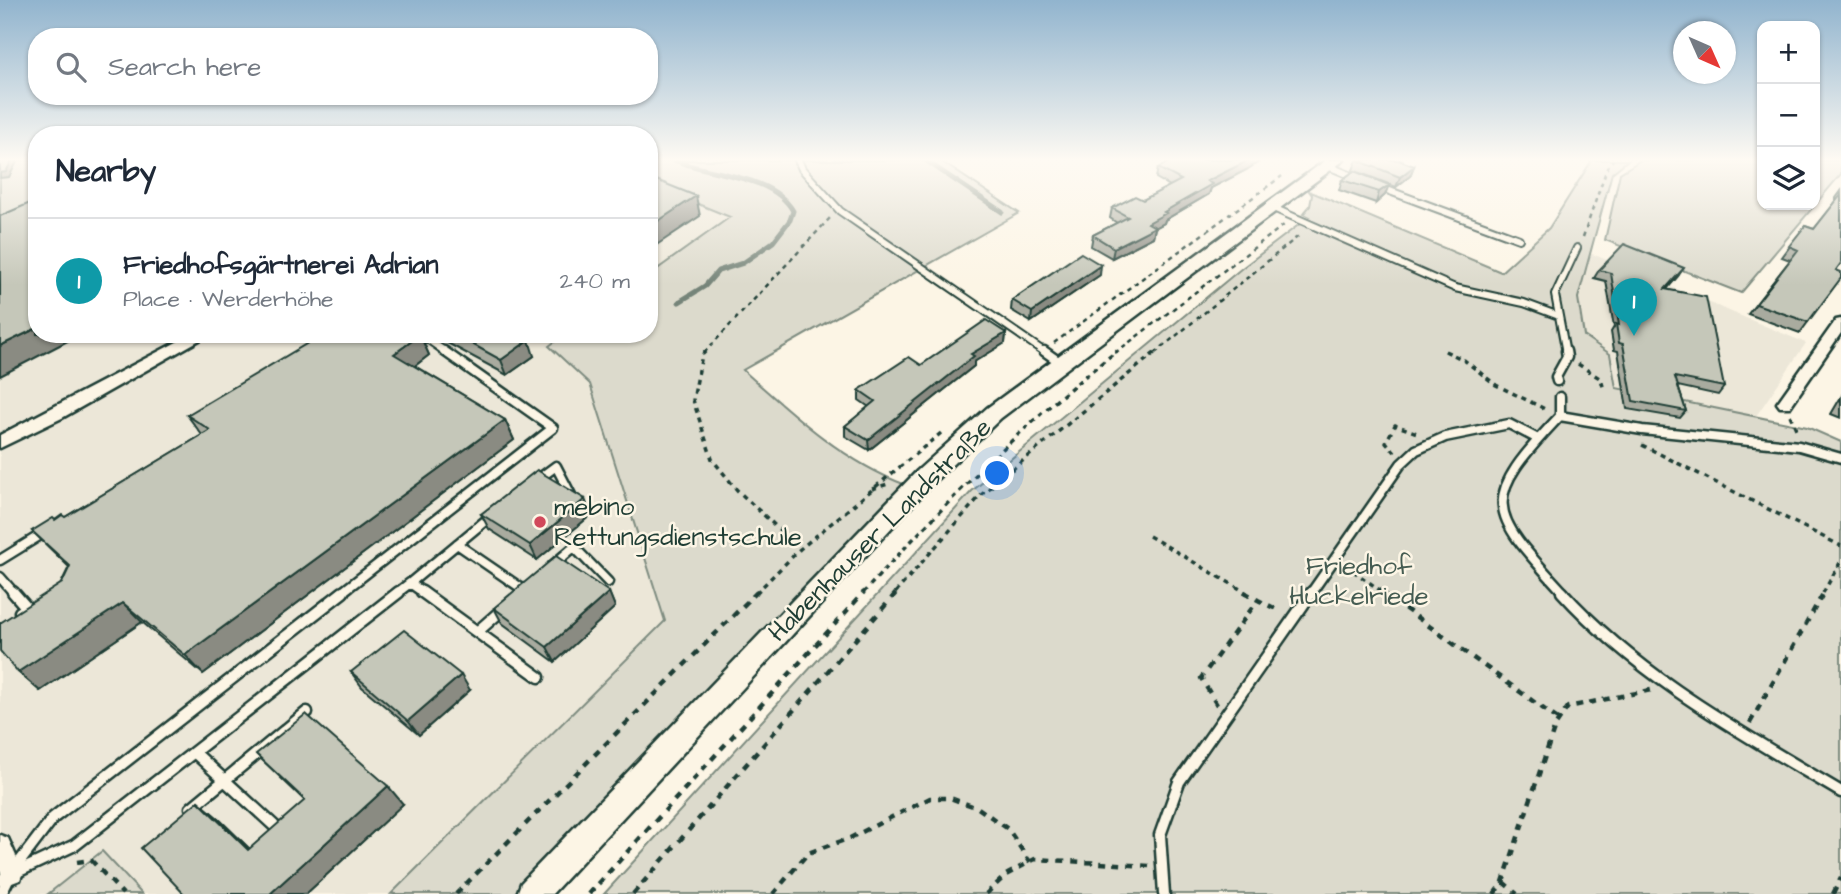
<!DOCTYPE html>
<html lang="en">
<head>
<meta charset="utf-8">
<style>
	:root { --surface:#fff; --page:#f6f6f7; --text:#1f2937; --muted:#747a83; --line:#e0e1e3; --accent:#d1495b }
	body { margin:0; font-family:"Architects Daughter",sans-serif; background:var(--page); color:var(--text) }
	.controls { position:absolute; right:21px; top:21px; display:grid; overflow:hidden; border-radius:14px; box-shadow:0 2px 5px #0004 }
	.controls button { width:63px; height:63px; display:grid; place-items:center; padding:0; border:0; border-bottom:2px solid var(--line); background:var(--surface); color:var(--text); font:35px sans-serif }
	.compass { position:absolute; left:1673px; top:21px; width:63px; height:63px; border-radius:50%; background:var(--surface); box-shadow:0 2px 5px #0004; rotate:135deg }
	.you { position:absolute; left:998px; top:474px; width:24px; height:24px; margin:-18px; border:5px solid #fff; border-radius:50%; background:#1a73e8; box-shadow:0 0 0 10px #1a73e833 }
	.badge { display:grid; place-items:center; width:46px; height:46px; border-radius:50%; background:var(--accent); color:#fff; font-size:23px; font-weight:700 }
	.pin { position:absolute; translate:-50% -58px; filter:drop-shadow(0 2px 4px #0008) }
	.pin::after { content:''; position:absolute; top:37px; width:24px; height:21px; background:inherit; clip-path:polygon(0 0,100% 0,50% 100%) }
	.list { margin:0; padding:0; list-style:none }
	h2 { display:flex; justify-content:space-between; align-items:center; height:91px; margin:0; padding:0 28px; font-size:30px }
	h2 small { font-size:23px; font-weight:400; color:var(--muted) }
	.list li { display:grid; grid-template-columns:46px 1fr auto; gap:21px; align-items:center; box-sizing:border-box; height:126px; padding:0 28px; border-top:2px solid var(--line) }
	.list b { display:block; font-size:26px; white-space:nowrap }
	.list p { margin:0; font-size:23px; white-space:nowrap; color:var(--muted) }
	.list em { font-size:23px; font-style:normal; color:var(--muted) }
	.icon { flex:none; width:38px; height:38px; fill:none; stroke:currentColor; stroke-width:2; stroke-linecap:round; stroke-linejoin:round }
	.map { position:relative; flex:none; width:1841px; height:894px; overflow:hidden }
	.search { position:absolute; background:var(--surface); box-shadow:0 2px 5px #0004; left:28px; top:28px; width:630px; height:77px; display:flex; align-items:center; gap:18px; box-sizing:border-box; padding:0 24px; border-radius:28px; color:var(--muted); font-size:26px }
	.panel { position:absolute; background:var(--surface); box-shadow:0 2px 5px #0004; left:28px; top:126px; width:630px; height:217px; border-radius:28px }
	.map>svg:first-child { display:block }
</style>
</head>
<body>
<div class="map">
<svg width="1841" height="894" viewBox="0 0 1841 894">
	<rect width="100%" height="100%" fill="#fcf5e5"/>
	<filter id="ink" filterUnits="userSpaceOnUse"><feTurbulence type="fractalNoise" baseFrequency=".0143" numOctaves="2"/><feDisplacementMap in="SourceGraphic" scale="14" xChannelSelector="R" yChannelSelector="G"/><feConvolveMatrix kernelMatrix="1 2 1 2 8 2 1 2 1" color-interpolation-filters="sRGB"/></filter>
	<g filter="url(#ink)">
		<!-- built -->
		<path fill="#ece7d8" d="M649 185 731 217 649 275Z
			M0 235 37 334H565L549 346 590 384 665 621 391 894H142L102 851 48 894H0Z
			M1590 253 1806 343 1756 416 1616 388 1610 354 1584 336 1578 298Z"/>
		<!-- green -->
		<path fill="#dcdacc" stroke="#7e8c80" stroke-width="2" d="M0 160H37V219L0 235Z
			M649 160H939L1019 213 743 370C792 414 844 462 906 485L514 894H391L665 621 590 384 549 346 565 334H649V275L730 217 649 184Z
			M1592 160H1628L1612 173 1578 298 1584 336 1610 354 1616 388 1807 427 1841 442V894H604L972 491 1242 268 1309 217 1303 214 1310 206 1312 195 1309 191 1501 272 1549 228Z
			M1641 160H1762V205H1815V160H1841V174L1741 293 1605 240 1620 173Z
			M102 851 142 894H48Z"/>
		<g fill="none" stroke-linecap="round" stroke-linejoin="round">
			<!-- stream -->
			<path stroke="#758479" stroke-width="5" d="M674 160C709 175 772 174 793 211L790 220 773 242 743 263 718 271 705 286 679 302
				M925 160 1002 212"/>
			<defs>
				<path id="service-far2" d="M798 160 802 169 840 211 1046 353
					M1328 166 1357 178
					M1379 187 1519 239
					M1271 207 1455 288 1524 303 1559 316
					M420 334 447 353
					M1566 353 1555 295 1577 248"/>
				<path id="service-far1" d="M1044 351 1061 363
					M1557 381 1556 377 1567 357 1566 351
					M1560 397V416C1478 502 1488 510 1564 593
					M1560 416 1642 430 1799 446 1841 458
					M537 480 556 466 571 495
					M457 544 524 590
					M0 560 47 531
					M553 565 574 547 608 582
					M0 577 14 593
					M410 583 491 516
					M341 593 553 428 444 351
					M397 593 410 583 424 593
					M1311 593 1401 464 1416 450 1445 437 1509 424 1538 439"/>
				<path id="service" d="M13 592 27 608 20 612
					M422 592 539 677
					M1562 592C1640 678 1742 733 1841 792
					M477 632 503 609
					M194 752 282 833
					M191 808 307 712
					M0 880 75 845 399 592
					M1 894 12 872 53 818 343 592
					M1164 894 1160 835 1179 782 1312 592"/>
				<path id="minor" d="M1841 319V333L1790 407H1780L1777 403 1780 399 1836 320Z
					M192 334H210L62 418 0 448V435Z
					M0 835 8 838 23 872 20 880 12 883 4 880 0 871Z"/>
				<path id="tertiary" d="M1326 160H1344L1001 418 933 483 552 894H517L521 883 917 471 987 408Z"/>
			</defs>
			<!-- service-far2 casing -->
			<use href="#service-far2" stroke="#1f3d34" stroke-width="10"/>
			<!-- service-far1 casing -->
			<use href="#service-far1" stroke="#1f3d34" stroke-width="13"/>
			<!-- service casing -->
			<use href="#service" stroke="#1f3d34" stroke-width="15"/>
			<!-- minor casing -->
			<use href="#minor" stroke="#1f3d34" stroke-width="5"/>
			<!-- tertiary casing -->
			<use href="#tertiary" stroke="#1f3d34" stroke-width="5"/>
			<!-- path-far2 -->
			<path stroke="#1f3d34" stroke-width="2.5" stroke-dasharray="4.5 4.5" stroke-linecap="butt" d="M1583 237 1607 168 1613 160
				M1054 343 1282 176
				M1445 351 1449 353
				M704 353 830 218
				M1115 353 1284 225
				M1155 353 1301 234"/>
			<!-- path-far1 -->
			<path stroke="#1f3d34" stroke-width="3.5" stroke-dasharray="5 5" stroke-linecap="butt" d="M706 351 702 355 693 400 712 459 737 490 800 549
				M1445 351 1464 360 1496 385 1545 409
				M1578 364 1601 379 1604 390
				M1790 415 1797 431
				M1642 445 1841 546
				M1395 452 1386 442 1395 425 1417 433
				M872 489 891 483
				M1149 536 1247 593
				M1345 565 1384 593
				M756 593 800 549 941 433
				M863 593C942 507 1024 422 1117 351
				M895 593 981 495 1157 351
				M1823 593 1841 561"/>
			<!-- path -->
			<path stroke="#1f3d34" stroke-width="4.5" stroke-dasharray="7 7" stroke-linecap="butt" d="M1244 592 1258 600
				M1382 592 1559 720
				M1217 705 1201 678 1258 600 1280 611
				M1750 723 1824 592
				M77 862 91 860 123 894
				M1503 882 1517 894
				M456 894 757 592
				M589 894 864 592
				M633 894 897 592
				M773 894 808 853 850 838 930 798H950L978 808 1008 829 1030 862
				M986 894 1006 875 1035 859 1149 866
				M1494 894 1503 882 1555 726 1568 707 1651 690
				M1833 894 1841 878"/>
			<!-- service-far2 -->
			<use href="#service-far2" stroke="#fcf5e5" stroke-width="6"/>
			<!-- service-far1 -->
			<use href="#service-far1" stroke="#fcf5e5" stroke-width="8"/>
			<!-- service -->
			<use href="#service" stroke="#fcf5e5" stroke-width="10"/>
			<!-- minor -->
			<use href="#minor" fill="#fcf5e5" fill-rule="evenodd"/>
			<!-- tertiary -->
			<use href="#tertiary" fill="#fcf5e5" fill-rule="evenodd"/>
		</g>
		<!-- wall -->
		<path fill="#a9ab9f" stroke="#1f3d34" stroke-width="2" d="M1357 160H1402L1401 161 1414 166 1410 176 1396 187 1353 170Z
			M1158 168 1248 169 1211 188 1209 194 1165 220 1164 223 1155 228 1153 237 1112 258 1091 246 1093 235 1117 223 1110 218 1112 208 1143 200 1170 186 1156 178Z
			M1354 171 1385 195 1376 203 1339 190 1342 180Z
			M1841 191V263L1836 270 1808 322 1800 333 1748 314 1790 260 1782 257 1805 226 1814 229 1836 201V198Z
			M1599 270 1678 276 1667 289 1724 387 1718 395 1678 386 1686 411 1680 418 1627 409 1618 351 1614 350 1611 332 1614 327 1606 281 1594 278Z
			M1100 275 1031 322 1011 310 1012 300Z
			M1006 333 1005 343 974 362V366L869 450 845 436V426L869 407 859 400V390Z
			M437 334H517L534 356 507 375 438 338Z
			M420 335 429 355 415 366 505 420 514 440 203 674 142 622 40 691 18 672 69 567 32 531 55 520 65 517 202 435 187 415Z
			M1841 397V418L1831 414Z
			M481 514 591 515 537 560 489 529Z
			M609 592 615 607 555 662 502 623 494 608Z
			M351 672 470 690 419 735 362 687Z
			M256 754 403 804 306 894H184L198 801 219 819 250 849 305 801Z"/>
		<!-- shaded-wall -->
		<path fill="#8a8b82" stroke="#1f3d34" stroke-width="2" d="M12 160H18L9 177 0 178V173Z
			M1249 160H1262L1248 169 1211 188 1209 194 1165 220 1164 223 1155 228 1153 237 1112 258 1114 248 1148 223 1207 181Z
			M1414 166 1410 176 1396 187 1400 177Z
			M1389 185 1385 195 1376 203 1379 192Z
			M696 196 700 216 649 250V227Z
			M1101 265 1100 275 1031 322 1032 312Z
			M1684 268 1678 276 1660 296 1665 289Z
			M37 328V334H81L0 376V346Z
			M1006 333 1005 343 974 362V366L869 450 868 440 971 354Z
			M420 335 429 355 404 374 394 354Z
			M529 340 534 356 507 375 501 360Z
			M505 420 514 440 203 674 185 655Z
			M585 499 591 515 537 560 530 545Z
			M609 592 615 607 555 662 547 647Z
			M123 603 142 622 40 691 18 672Z
			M461 675 470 690 419 735 408 721Z
			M388 786 403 804 306 894H270Z
			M198 801 219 819 268 867 248 850Z"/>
		<!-- building -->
		<path fill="#c5c7b9" stroke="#1f3d34" stroke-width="2" d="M0 160H12L6 172 0 173Z
			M1173 160H1249L1207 181 1212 184 1164 212 1166 213 1148 223 1155 227 1114 248 1093 235 1128 217 1112 208 1135 196 1143 200 1181 180 1158 168Z
			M1357 160H1398L1414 166 1400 177Z
			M1354 171 1389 185 1379 192 1342 180Z
			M649 177 696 196 649 227Z
			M1841 195V263L1836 270 1841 272V278L1808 322 1756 304 1798 250 1789 246 1805 226 1814 229Z
			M37 200V328L0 346V216Z
			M1624 244 1684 268 1665 289 1706 297 1724 387 1675 377 1686 411 1633 401 1623 344 1619 343 1616 324 1619 325 1611 273 1599 270Z
			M1081 253 1101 265 1032 312 1012 300Z
			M986 320 1006 333 971 354 974 356 868 440 845 426 875 401 859 390 909 357 921 365Z
			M323 334H418L420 335 394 354 505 420 185 655 123 603 18 672 0 651V623L62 583 70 566 32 531 53 518 55 520 62 515 65 517 210 430 187 415Z
			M454 334H517L529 340 501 360Z
			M537 470 585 499 530 545 481 514Z
			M556 556 609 592 547 647 494 608Z
			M404 630 461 675 408 721 351 672Z
			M306 714 388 786 270 894H184L141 848 198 801 248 850 305 800 256 754Z"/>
	</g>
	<!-- sky -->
	<linearGradient id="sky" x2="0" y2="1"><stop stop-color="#91b4ce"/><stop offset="0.56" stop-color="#fefaf3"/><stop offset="1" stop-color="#fefaf3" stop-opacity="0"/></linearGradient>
	<rect width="1841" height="285" fill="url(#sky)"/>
	<!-- markers -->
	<circle fill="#d1495b" stroke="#fcf5e5" stroke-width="2.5" cx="540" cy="522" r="7"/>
	<g text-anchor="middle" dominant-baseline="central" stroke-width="5" stroke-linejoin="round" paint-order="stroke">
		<!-- poi labels -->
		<g font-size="26" fill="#1f3d34" stroke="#fcf5e5" text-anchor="start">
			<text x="554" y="507">mebino<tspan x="554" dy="30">Rettungsdienstschule</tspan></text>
		</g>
		<!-- street labels -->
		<g font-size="26" fill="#1f3d34" stroke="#fcf5e5">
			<text transform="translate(880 530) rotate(-45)">Habenhauser Landstraße</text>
		</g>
		<!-- park labels -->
		<g font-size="26" fill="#455c52" stroke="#fcf5e5">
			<text x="1359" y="566">Friedhof<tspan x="1359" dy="30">Huckelriede</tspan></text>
		</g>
	</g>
</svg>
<div class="controls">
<button>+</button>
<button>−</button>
<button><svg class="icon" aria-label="layers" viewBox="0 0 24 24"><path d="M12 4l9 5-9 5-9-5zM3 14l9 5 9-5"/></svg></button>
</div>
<svg class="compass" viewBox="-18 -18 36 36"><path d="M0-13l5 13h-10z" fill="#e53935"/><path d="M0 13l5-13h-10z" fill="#747a83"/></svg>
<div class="you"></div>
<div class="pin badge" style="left:1634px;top:336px;background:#0f9aa8">1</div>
<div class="search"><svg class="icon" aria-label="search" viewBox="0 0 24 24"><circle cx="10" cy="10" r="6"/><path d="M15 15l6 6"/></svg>Search here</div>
<section class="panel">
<h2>Nearby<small></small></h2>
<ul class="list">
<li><span class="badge" style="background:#0f9aa8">1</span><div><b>Friedhofsgärtnerei Adrian</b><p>Place · Werderhöhe</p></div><em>240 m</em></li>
</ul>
</section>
</div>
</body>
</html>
